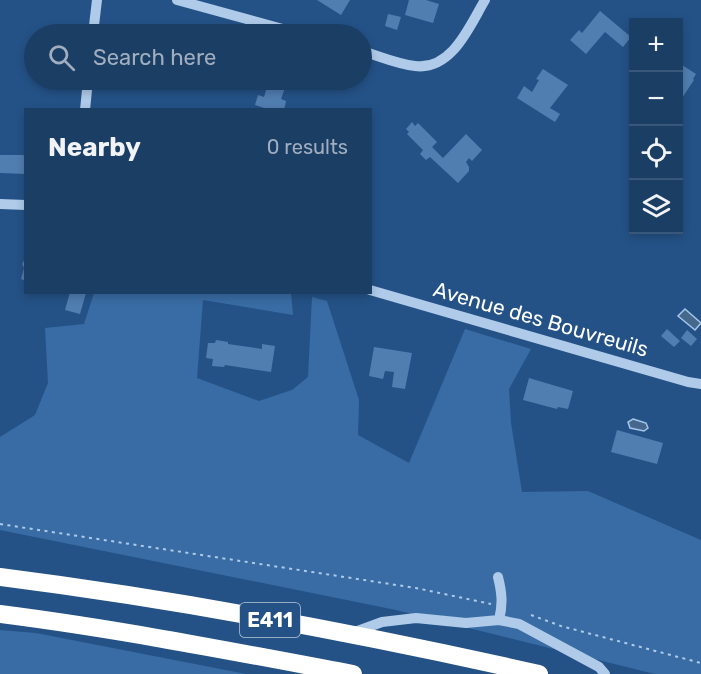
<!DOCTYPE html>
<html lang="en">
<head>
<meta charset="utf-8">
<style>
	:root { --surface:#1b3e65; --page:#28496e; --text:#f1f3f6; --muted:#a0aebf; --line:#395779 }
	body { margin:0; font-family:Rubik,sans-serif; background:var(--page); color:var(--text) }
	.controls { position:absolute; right:18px; top:18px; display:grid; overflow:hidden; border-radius:0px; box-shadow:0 3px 9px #0003 }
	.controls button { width:54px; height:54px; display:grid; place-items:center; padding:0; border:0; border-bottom:2px solid var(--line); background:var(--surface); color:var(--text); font:30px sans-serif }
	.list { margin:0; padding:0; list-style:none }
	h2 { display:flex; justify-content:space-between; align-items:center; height:78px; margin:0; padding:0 24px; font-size:26px }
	h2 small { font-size:20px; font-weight:400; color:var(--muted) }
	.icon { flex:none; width:33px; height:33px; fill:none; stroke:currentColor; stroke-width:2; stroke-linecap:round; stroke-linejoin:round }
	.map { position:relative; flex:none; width:701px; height:674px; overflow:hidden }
	.search { position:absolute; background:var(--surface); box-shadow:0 3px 9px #0003; left:24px; top:24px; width:348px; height:66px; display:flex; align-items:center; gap:15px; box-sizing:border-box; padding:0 21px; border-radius:33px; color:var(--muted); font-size:22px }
	.panel { position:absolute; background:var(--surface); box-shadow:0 3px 9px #0003; left:24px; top:108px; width:348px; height:186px; border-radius:0px }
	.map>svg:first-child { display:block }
</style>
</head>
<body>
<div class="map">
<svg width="701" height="674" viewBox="0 0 701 674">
	<rect width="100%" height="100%" fill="#245287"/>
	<!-- green -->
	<path fill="#396ca4" d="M94 293H291L293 315 203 300 197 378 259 401 292 390 308 377 312 297 327 301 359 400 358 435 409 463 465 329 531 349 509 389 511 423 522 492 588 491 701 540V674H655L396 610 0 530V437L35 415 48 383 45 328 84 324Z
		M0 630 36 633 246 674H0Z"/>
	<!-- water -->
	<path fill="#46688d" stroke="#a4c6ea" stroke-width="1.5" d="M685 309 701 323 695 330 678 316Z
		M633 419 646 423 648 428 644 431 630 428 628 422Z"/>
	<!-- building -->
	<path fill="#517eb1" d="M317 0H350L341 15Z
		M409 0H426L439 4 433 23 405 15Z
		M600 11 631 37 623 47 605 32 586 54 570 40 579 30 582 33Z
		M388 14 401 17 397 30 385 26Z
		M168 29 169 34H152Z
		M679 63 696 74 693 79 694 80 678 104Z
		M543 69 568 85 550 108 560 114 555 122 517 98 524 86 532 92 539 80 536 79Z
		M269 80H290L288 85H286L281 99 286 101 284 110H270L255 105 258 95 264 97Z
		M412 122 415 126 418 123 437 142 432 147 443 158 466 134 482 150 472 161 469 158 466 162 469 167V171L458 183 430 157 426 160 420 154 423 150 407 134 409 132 406 129Z
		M0 155H23L26 157V174L0 173Z
		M26 257V281L21 279 24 268 22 264Z
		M70 292 86 293 80 314 65 310Z
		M667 329 680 341 674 347 661 336Z
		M687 330 697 339 691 346 681 338Z
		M216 340 228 342V344L262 349V344L275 346 271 372 225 365 224 367 212 366 213 359 206 358 208 343H215Z
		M374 347 412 353 405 389 392 387 394 372 385 371 383 379 369 376Z
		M529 378 573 391 568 409 558 407 557 409 523 400Z
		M617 430 663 443 657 464 611 452Z"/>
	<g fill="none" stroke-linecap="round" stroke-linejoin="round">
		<!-- path -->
		<path stroke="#afcbe9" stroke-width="2" stroke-dasharray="3 4.5" stroke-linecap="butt" d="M0 524 416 588 491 604
			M531 615 561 626 701 663"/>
		<!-- minor -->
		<path stroke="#afcbe9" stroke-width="10" d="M177 0 301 34
			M93 34 97 0
			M362 51C379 56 397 64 415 66 452 71 470 25 485 0
			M85 110 88 80
			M0 204 26 205
			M370 290 688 382 701 384
			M498 577C502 593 503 604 499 620
			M352 633 382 622 416 618 466 623 499 620 519 624 599 667 605 674"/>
		<!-- highway -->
		<path stroke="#fff" stroke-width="18" d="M0 577C181 600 361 634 539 674
			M0 614C118 629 236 652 353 674"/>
	</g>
	<g text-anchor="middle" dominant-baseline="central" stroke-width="6" stroke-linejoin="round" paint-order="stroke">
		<!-- shield labels -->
		<rect fill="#245287" stroke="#bdcbdb" stroke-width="1.5" x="240" y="603" width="60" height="34" rx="4.5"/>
		<g font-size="20" font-weight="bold" fill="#fff">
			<text x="270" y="620">E411</text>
		</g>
		<!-- street labels -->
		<g font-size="21" fill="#fff" stroke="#245287">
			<text transform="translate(541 319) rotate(16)">Avenue des Bouvreuils</text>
		</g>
	</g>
</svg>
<div class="controls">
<button>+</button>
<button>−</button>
<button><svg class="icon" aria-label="locate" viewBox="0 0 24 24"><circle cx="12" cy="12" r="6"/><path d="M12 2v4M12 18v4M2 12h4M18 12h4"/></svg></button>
<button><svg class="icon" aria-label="layers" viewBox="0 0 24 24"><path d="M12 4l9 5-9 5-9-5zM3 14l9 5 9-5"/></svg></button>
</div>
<div class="search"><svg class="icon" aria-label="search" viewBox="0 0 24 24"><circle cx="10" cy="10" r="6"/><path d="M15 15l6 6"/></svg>Search here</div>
<section class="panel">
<h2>Nearby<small>0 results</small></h2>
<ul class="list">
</ul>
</section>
</div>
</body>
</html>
